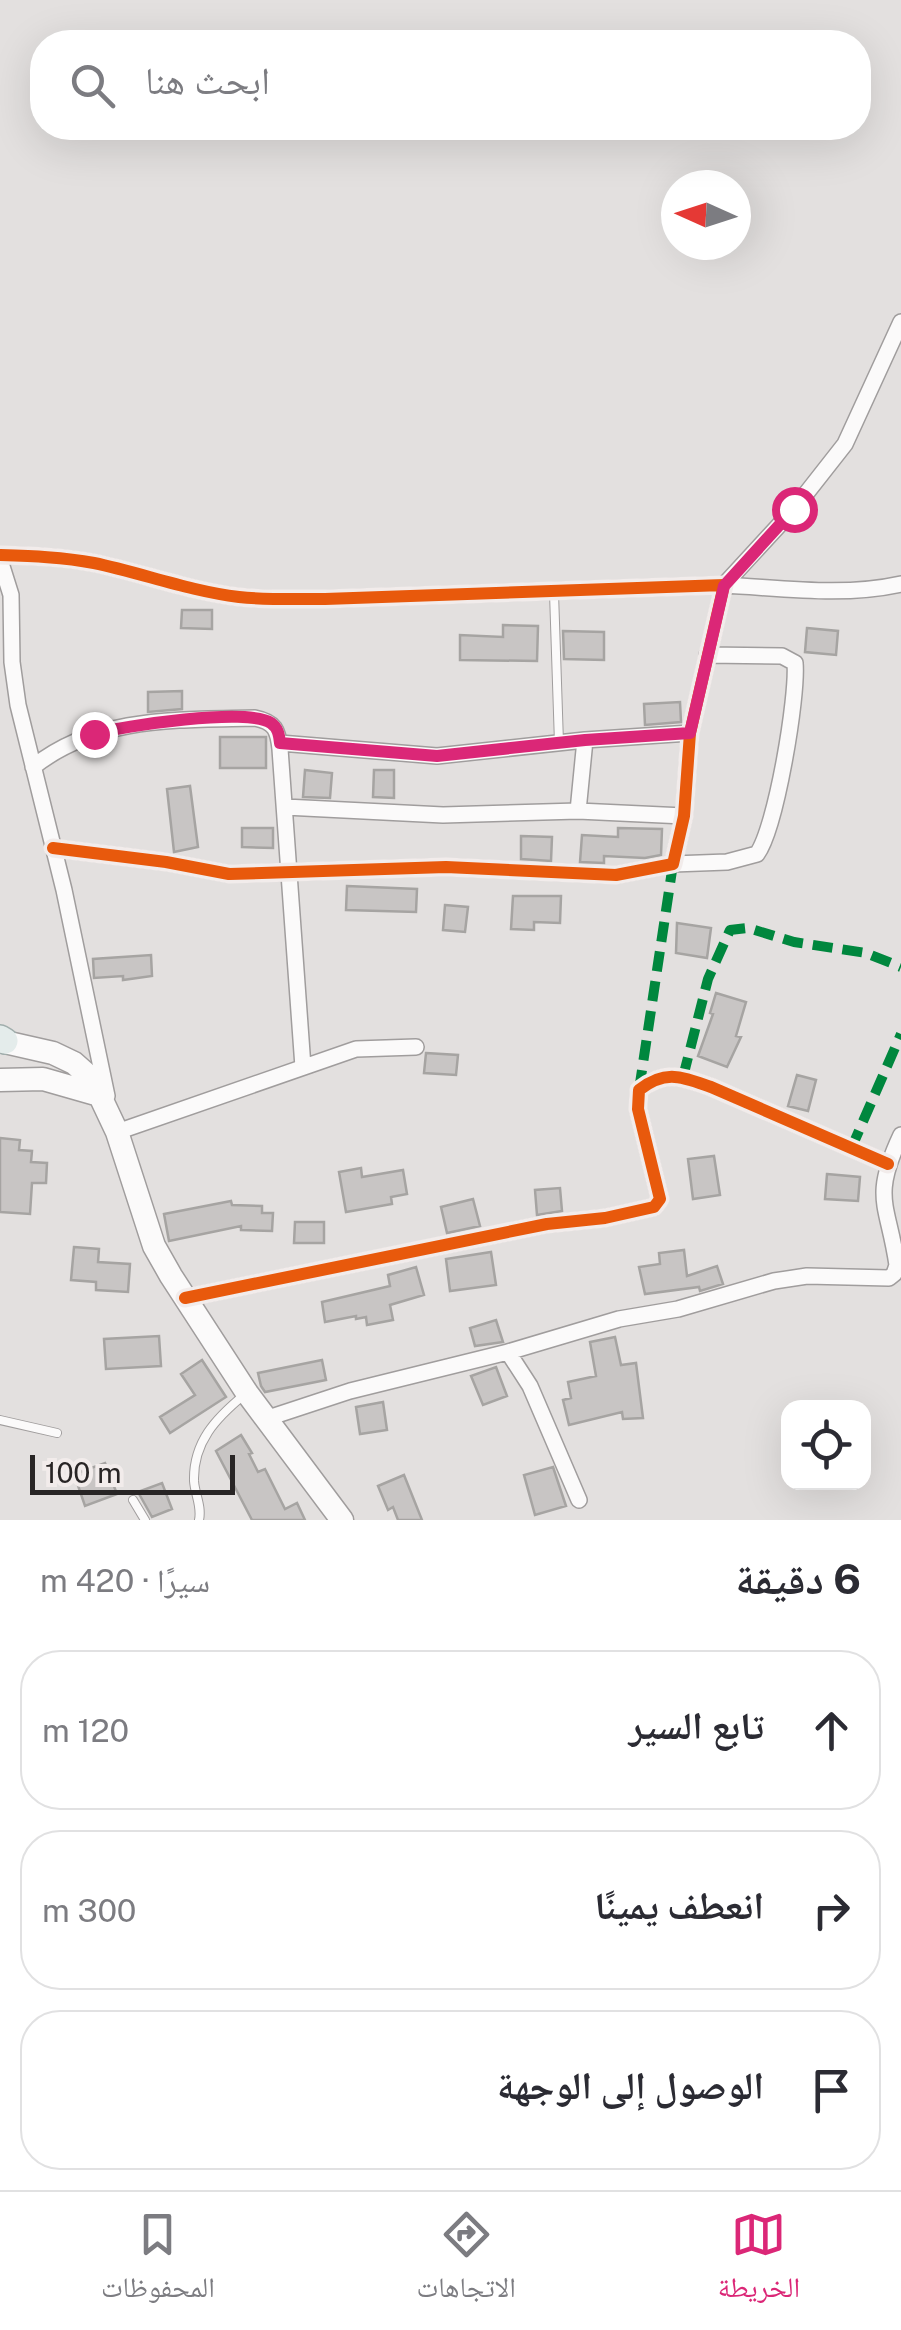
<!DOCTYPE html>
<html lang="ar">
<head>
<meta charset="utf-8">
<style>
	:root { --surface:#fff; --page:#f7f7f7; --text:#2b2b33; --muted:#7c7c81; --line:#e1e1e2; --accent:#db2777 }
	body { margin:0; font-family:"Public Sans","Noto Naskh Arabic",sans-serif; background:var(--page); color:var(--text); direction:rtl }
	.controls { position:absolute; right:30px; bottom:30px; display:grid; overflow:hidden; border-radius:20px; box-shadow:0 10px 40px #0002 }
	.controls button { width:90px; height:90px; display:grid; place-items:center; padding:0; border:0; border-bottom:2px solid var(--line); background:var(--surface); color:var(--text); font:50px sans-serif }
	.compass { position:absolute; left:661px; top:170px; width:90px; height:90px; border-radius:50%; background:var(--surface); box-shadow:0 10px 40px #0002; rotate:273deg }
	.scale { position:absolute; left:30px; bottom:25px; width:205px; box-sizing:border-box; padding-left:10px; border:5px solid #282525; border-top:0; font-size:28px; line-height:35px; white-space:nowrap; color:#282525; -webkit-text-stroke:8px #f2eceb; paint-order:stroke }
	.stop { position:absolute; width:30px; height:30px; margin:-22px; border:8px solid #db2777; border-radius:50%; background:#fff }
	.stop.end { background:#db2777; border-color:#fff; box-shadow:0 2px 10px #0008 }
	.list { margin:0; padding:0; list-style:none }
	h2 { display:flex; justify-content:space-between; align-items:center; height:130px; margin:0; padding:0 40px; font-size:42px }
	h2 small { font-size:32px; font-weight:400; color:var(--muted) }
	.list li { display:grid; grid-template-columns:65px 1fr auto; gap:30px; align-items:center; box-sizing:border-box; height:160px; margin:0 20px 20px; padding:0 20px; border:2px solid var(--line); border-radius:40px }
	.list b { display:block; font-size:38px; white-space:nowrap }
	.list em { font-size:32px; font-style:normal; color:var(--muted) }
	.icon { flex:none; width:55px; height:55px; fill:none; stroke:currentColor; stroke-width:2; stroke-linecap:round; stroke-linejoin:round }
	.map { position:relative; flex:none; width:901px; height:1520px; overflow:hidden; direction:ltr }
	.search { position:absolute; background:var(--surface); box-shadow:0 10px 40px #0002; left:30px; right:30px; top:30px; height:110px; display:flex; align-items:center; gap:25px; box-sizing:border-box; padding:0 35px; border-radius:40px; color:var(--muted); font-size:38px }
	.sheet { height:670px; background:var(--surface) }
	nav { display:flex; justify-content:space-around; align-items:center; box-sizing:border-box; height:140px; border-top:2px solid var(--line); background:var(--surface); font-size:28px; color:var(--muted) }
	nav a { display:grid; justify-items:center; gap:5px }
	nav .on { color:var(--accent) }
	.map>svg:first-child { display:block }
</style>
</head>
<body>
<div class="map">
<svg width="901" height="1520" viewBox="0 0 901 1520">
	<rect width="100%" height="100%" fill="#e3e0df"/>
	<!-- building -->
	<path fill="#c8c5c4" stroke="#a6a4a2" stroke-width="2.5" d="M182 610H212V629L181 628Z
		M503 625 538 626 537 661 460 660V635L503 637Z
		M807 628 838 631 836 655 805 652Z
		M563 631 604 632V660L564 659Z
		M182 691V709L148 712V692Z
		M680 702 681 722 645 725 644 704Z
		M220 737H266V768H220Z
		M305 770 332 773 330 798 303 797Z
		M374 770H394V798L373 797Z
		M190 786 198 847 174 852 167 789Z
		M242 828H273V848L242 847Z
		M618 828 662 829 661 855 645 858 604 856V863L580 862 582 835 618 837Z
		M521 836 552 837 551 861 521 859Z
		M347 886 417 889 416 912 346 910Z
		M513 896H561L560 923 534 922V930L511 929Z
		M445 905 468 907 465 932 443 930Z
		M677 923 711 928 707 958 676 953Z
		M151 955 152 976 123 980V976L94 978 93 959Z
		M716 993 746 1002 736 1036 741 1037 727 1067 698 1056 713 1014 710 1013Z
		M426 1053 458 1055 456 1075 424 1073Z
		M797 1075 816 1080 808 1111 788 1106Z
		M0 1138 20 1140 19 1150 32 1151 31 1162 47 1163 46 1183H32L30 1214 0 1212Z
		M714 1156 720 1195 693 1199 688 1159Z
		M361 1168 362 1177 403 1170 407 1194 391 1197 392 1204 346 1212 339 1172Z
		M827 1174 860 1177 858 1201 825 1199Z
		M560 1188 562 1211 537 1215 535 1190Z
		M473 1199 480 1226 447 1233 441 1207Z
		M231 1201 232 1205 262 1206V1213H273L272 1231 241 1230V1226L169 1241 164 1214Z
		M295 1222H324V1243H294Z
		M74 1247 99 1249 98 1262 130 1264 128 1292 96 1290V1282L71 1280Z
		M684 1250 687 1276 717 1266 723 1284 700 1291 699 1287 645 1294 639 1267 660 1264 659 1253Z
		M491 1252 496 1285 450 1291 446 1259Z
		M416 1267 424 1295 390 1305 393 1320 367 1325 366 1317 356 1319V1316L325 1322 322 1302 390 1286 388 1275Z
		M496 1320 503 1342 475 1346 470 1328Z
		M159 1336 161 1366 106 1369 104 1339Z
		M615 1337 621 1365 636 1363 643 1418 623 1419 622 1412 569 1425 563 1400 571 1398 568 1382 596 1376 590 1342Z
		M202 1360 226 1397 170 1433 160 1417 195 1395 181 1374Z
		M322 1360 326 1380 265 1392 261 1386 258 1373Z
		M496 1367 507 1396 483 1405 471 1376Z
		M383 1402 387 1430 360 1434 356 1407Z
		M241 1435 252 1453 249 1454 258 1472 265 1469 285 1509 297 1503 305 1520H252L216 1451Z
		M105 1463 117 1494 85 1506 74 1474Z
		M553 1467 566 1506 535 1515 524 1475Z
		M404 1475 422 1520H398L393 1507 388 1510 378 1486Z
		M162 1483 172 1509 152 1517 138 1492Z"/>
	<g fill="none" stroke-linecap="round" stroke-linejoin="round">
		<defs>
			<path id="lane" d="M554 593 559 743
				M0 1420 57 1433
				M133 1500 145 1520
				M199 1520C202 1506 195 1495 194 1481 193 1442 216 1418 244 1395"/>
			<path id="street" d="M0 555C31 556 63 557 94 563 142 573 189 591 239 597 267 600 296 599 325 599L724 585 690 733 684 816 673 864 616 875 446 867 229 874 166 862 53 848
				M0 560 11 595 12 662 18 705 64 890 107 1096
				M724 585 794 509 845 444 901 322
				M724 585C783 588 843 597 901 584
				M280 743 437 756 585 740 690 733
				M33 767C98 716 176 720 255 718 275 722 278 730 280 749L303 1067
				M285 807 443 815 578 811 684 816
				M578 811 585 740
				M673 864 727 862 757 854C776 828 798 696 795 663L782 656 707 655
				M117 1132 356 1049 416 1047
				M185 1298 547 1224 605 1218 654 1207 660 1199 638 1109 639 1090C666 1069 682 1077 711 1087L888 1164
				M508 1352 530 1386 579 1500
				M268 1418 350 1391 508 1352 619 1319 678 1309 774 1281 807 1276 889 1278 894 1274 897 1265C888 1203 871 1199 901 1135"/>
			<path id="secondary" d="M0 1041 53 1053 74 1063 92 1079 117 1132 154 1246 171 1276 247 1393 342 1520
				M0 1080 43 1079 99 1095"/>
			<path id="primary" d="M0 1038 5 1041"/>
		</defs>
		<!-- lane casing -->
		<use href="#lane" stroke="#a09d9d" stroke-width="10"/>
		<!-- street casing -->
		<use href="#street" stroke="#a09d9d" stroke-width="18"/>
		<!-- secondary casing -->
		<use href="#secondary" stroke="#a09d9d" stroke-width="25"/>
		<!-- primary casing -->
		<use href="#primary" stroke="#a0aeac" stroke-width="28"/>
		<!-- lane -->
		<use href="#lane" stroke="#fbfafa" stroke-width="8"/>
		<!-- street -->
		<use href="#street" stroke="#fbfafa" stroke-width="15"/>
		<!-- secondary -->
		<use href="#secondary" stroke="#fbfafa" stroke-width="22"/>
		<!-- primary -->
		<use href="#primary" stroke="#e4eceb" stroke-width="25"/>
		<!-- quiet -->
		<path stroke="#00873e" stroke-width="10" stroke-dasharray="20 10" stroke-linecap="butt" d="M683 1077 708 979 730 930 748 928 794 942 866 953 901 967
			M639 1090 673 864
			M851 1149 901 1034"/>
		<defs>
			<path id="cycleway" d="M0 555C31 556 63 557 94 563 142 573 189 591 239 597 267 600 296 599 325 599L724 585 690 733 684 816 673 864 616 875 446 867 229 874 166 862 53 848
				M185 1298 547 1224 605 1218 654 1207 660 1199 638 1109 639 1090C666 1069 682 1077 711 1087L888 1164"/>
		</defs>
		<!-- cycleway casing -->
		<use href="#cycleway" stroke="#f2eceb" stroke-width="19"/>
		<!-- cycleway -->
		<use href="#cycleway" stroke="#e8590c" stroke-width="12"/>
	</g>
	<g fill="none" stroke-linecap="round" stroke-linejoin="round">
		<!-- route -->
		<path stroke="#db2777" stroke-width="12" d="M94 734C123 726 248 707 271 723 278 728 279 734 280 743L437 756 585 740 690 733 724 586 794 509"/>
	</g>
</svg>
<div class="controls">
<button><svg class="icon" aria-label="locate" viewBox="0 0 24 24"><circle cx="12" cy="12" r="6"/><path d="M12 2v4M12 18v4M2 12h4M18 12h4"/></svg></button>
</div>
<svg class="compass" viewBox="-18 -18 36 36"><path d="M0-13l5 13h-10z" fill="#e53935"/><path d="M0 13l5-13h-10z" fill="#7c7c81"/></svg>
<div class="scale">100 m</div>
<div class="stop" style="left:794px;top:509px"></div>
<div class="stop end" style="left:94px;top:734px"></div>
<div class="search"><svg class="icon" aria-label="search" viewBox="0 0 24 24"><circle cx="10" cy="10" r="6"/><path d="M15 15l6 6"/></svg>ابحث هنا</div>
</div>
<section class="sheet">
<h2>6 دقيقة<small>سيرًا · 420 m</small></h2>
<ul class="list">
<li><svg class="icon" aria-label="ahead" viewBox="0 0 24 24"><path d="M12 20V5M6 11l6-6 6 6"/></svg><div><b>تابع السير</b></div><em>120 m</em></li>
<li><svg class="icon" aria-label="right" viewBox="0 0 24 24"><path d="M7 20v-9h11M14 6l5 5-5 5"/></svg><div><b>انعطف يمينًا</b></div><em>300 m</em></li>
<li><svg class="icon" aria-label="arrive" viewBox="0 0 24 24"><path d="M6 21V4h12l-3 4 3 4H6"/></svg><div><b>الوصول إلى الوجهة</b></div></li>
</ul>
</section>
<nav>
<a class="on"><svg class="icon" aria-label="map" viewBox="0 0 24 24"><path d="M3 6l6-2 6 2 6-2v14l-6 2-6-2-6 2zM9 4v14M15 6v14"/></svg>الخريطة</a>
<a><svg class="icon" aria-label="directions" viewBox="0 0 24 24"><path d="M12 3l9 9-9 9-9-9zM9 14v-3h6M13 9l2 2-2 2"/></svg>الاتجاهات</a>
<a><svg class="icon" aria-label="saved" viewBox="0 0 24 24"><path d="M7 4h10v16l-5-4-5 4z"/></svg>المحفوظات</a>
</nav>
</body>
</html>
